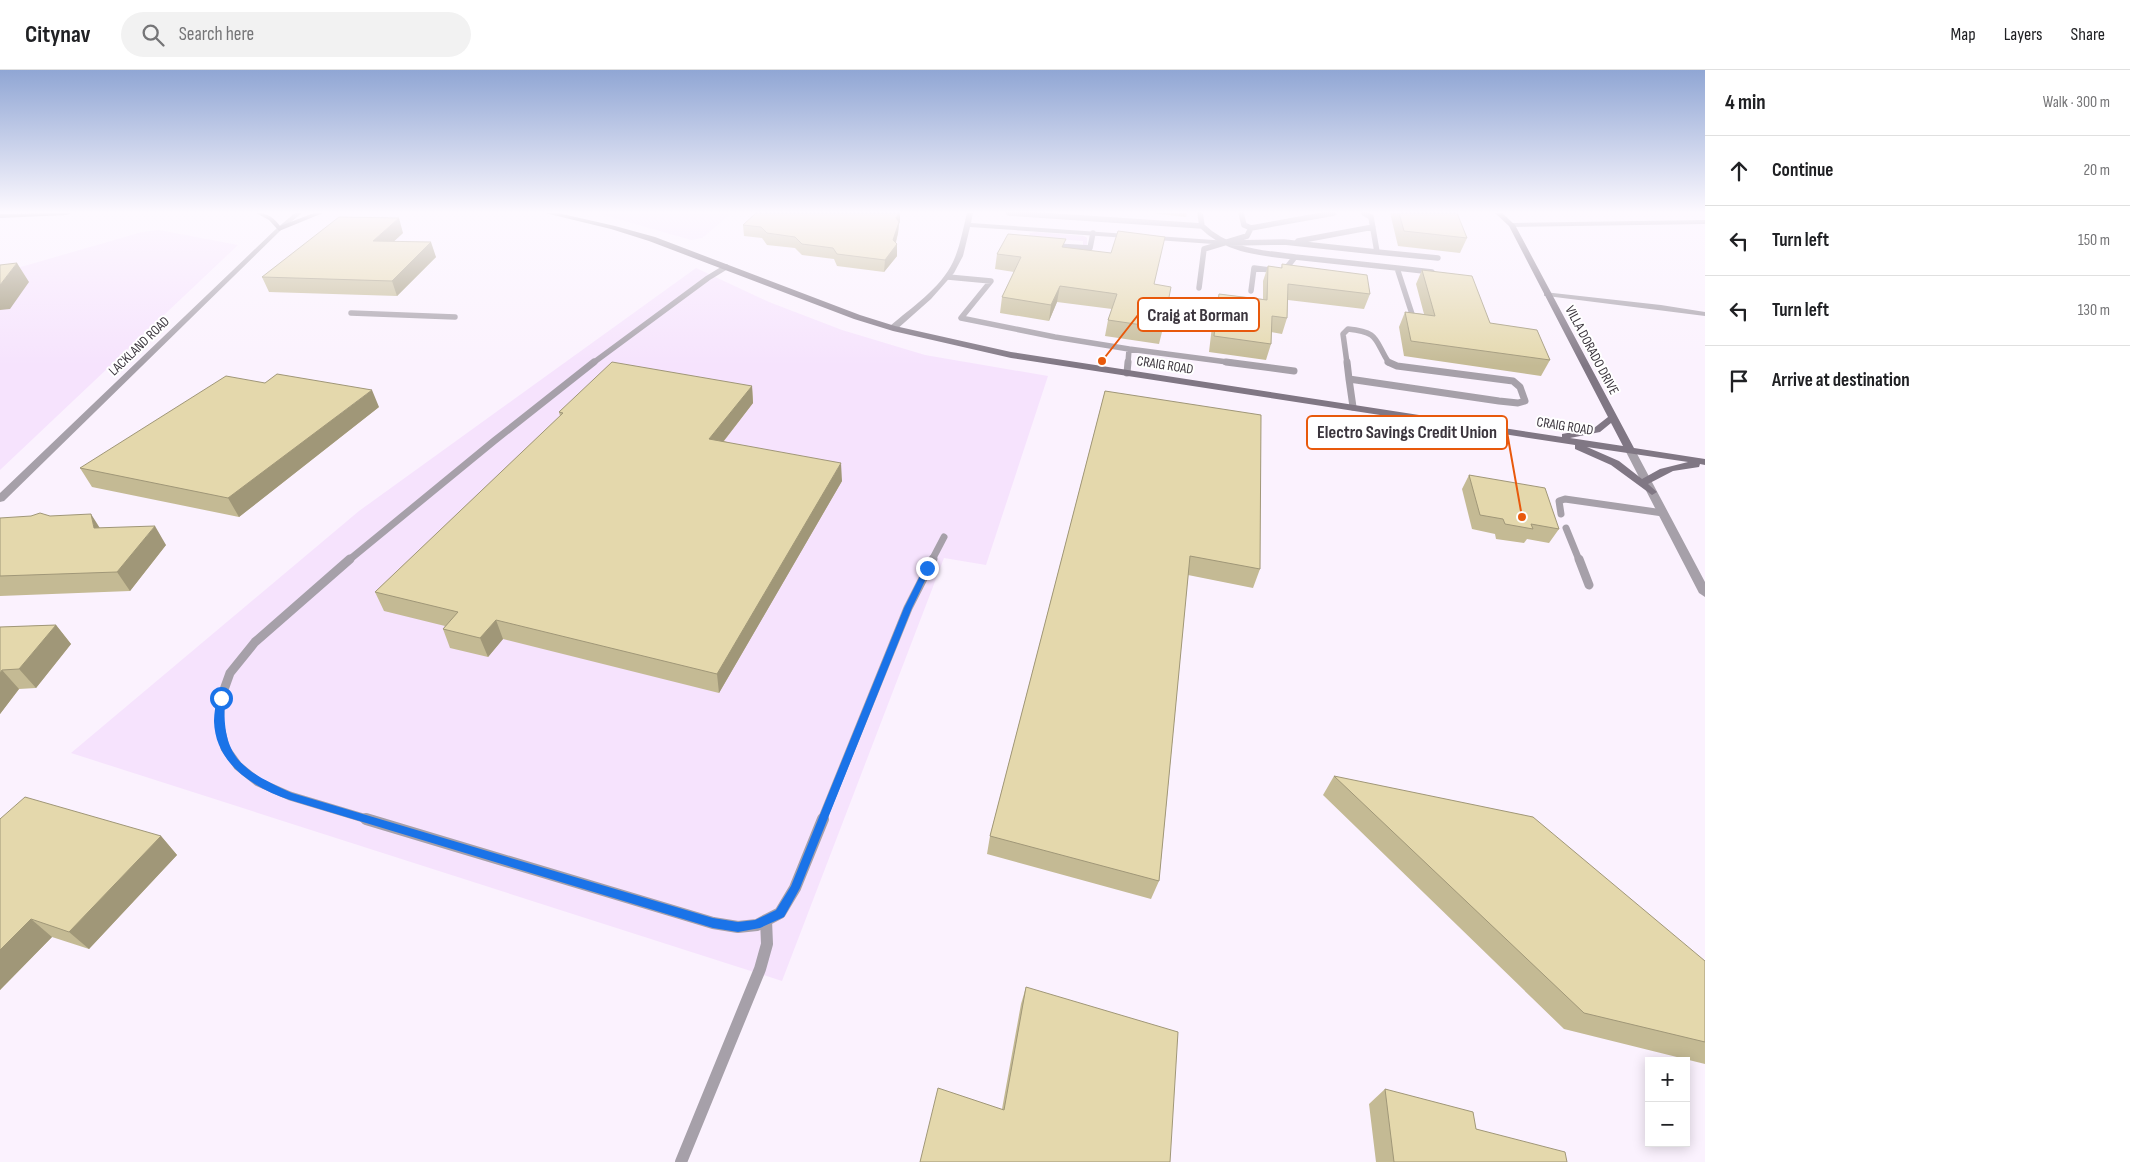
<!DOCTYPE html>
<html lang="en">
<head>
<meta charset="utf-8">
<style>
	:root { --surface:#fff; --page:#f2f2f2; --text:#202124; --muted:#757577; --line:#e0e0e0 }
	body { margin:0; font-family:"Sofia Sans Condensed",sans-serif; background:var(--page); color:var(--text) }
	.controls { position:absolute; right:15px; bottom:15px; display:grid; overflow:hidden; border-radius:0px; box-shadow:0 2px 12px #0003 }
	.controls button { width:45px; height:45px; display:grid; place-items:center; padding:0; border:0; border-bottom:1px solid var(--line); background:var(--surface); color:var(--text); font:25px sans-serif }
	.stop { position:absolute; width:15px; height:15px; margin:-11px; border:4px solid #1a73e8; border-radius:50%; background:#fff }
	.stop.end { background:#1a73e8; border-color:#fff; box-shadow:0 1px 5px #0008 }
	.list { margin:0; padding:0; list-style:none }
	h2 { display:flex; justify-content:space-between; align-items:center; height:65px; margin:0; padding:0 20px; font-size:21px }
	h2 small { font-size:16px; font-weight:400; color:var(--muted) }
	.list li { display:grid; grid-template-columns:32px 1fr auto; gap:15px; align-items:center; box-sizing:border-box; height:70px; padding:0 20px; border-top:1px solid var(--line) }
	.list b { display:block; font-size:19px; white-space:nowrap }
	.list em { font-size:16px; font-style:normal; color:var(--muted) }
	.icon { flex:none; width:28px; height:28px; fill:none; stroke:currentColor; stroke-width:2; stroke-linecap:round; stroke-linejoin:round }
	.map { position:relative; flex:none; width:1705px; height:1092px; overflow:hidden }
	header { display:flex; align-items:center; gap:30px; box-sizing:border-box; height:70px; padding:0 25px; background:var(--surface); border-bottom:1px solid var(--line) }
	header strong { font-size:24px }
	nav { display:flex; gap:28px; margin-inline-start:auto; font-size:18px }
	.search { width:350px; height:45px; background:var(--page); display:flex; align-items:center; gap:12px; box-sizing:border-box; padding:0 18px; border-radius:28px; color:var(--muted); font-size:19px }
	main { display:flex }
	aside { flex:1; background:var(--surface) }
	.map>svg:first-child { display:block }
</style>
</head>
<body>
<header>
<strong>Citynav</strong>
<div class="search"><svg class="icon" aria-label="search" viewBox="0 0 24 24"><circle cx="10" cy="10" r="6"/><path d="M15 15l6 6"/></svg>Search here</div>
<nav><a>Map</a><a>Layers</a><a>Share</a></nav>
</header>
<main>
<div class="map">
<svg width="1705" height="1092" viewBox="0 0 1705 1092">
	<rect width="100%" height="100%" fill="#fbf2fe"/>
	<!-- built -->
	<path fill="#f6e3fd" d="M597 143H732L702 168 691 170Z
		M159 160 238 175 0 400V203L142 162Z
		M696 198 769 232 842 260 925 285 1048 306 986 495 944 488 782 911 71 683 359 441Z"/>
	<!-- green -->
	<path fill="#eed5f7" d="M1036 162 1084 166 1087 168V175H1083V171L1031 167 1028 171 1030 163Z"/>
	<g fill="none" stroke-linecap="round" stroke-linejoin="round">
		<!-- lane-far3 -->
		<path stroke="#a6a0a9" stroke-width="5.5" d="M1009 143 1202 156 1200 143
			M1241 143 1244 155 1251 158
			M1202 156C1227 181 1262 183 1295 187L1284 201
			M1298 171 1373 157
			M1228 173 1284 172 1377 182 1371 147 1364 143
			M1055 176 1090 178 1093 163
			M1377 182 1438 188
			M1295 187 1397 198 1412 244
			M1397 198 1432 202
			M948 207 991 211 961 248 1055 267 1129 279 1128 293
			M1199 218 1204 179 1247 166 1251 158 1334 143
			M1251 221 1254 198 1277 201
			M351 243 455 247
			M1129 279 1235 293
			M593 293 708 208 726 197
			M1347 293 1343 264 1348 259C1380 262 1374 270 1389 293"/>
		<!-- lane-far2 -->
		<path stroke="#a6a0a9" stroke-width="7" d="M1226 292 1294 301
			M1347 292 1349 309
			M1127 303 1128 292
			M1349 309 1499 331 1518 333 1525 331 1520 317 1513 311 1397 296 1388 292
			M1349 309 1353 337
			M1561 444 1559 431 1565 429 1663 443
			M1566 458 1579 490
			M349 490 494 371 594 292
			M932 490 944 467"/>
		<!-- lane-far1 -->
		<path stroke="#a6a0a9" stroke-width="9" d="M350 489 255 572 230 603 221 628 219 652 225 678 238 696 258 712 290 726 370 750
			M1579 489 1589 515
			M822 750 908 538 933 489"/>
		<!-- lane -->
		<path stroke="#a6a0a9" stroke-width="12" d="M366 749 713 853 738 857 757 855 780 843 795 818 823 749
			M681 1092 760 899 767 874 766 850"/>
		<!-- street -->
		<path fill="#a6a0a9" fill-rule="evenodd" d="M295 143H302L281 160 4 431 0 432V423L277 158Z
			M967 143H973L971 153 1228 171 1232 173 1228 175 970 157 963 186 954 203 931 229 896 260H890V256C912 237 940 219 953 192 960 177 963 159 967 143Z
			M1705 150V154L1512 157 1509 155 1512 153Z
			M1544 222 1661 235 1705 242V246L1547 226H1544Z
			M1630 377 1635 380 1705 512V527L1699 523 1625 380Z"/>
		<!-- secondary -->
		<path fill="#807784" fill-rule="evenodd" d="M70 143 67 145 0 148V144Z
			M256 143C268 143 273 147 280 156L314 143H323L279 161 269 150Z
			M545 143H558L615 156 655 167 860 245 895 256 1011 282 1562 367V364L1594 358 1608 347 1509 156 1495 143H1502L1515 155 1634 378 1705 389V395L1700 394 1699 397 1673 401 1648 414 1657 422 1652 425 1611 395 1575 379V375L1011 288 893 261 854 249 649 171 611 159ZM1611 353 1623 376 1570 368 1600 362ZM1587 377 1688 392 1660 399 1642 409 1619 391Z"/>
	</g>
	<!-- wall -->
	<path fill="#c4ba94" d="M756 143H900L898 163 896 173 897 174V186L884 202 837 196 834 189 802 185 795 178 767 175 762 168 744 166 743 155Z
		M1151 143H1187L1186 147Z
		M1390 143H1457L1467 168 1460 183 1398 176Z
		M403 163 394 171 436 187 397 226 269 222 262 207Z
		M1065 178 1154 214 1163 258 1159 274 1105 266 1108 250 1112 239 1057 232 1049 251 1000 243 1002 227 1014 202 995 199 997 184Z
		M1282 194 1370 224 1364 239 1288 230 1287 248 1282 264 1271 262V274L1266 290 1209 282 1214 239 1219 224 1263 229V211L1268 196 1281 198Z
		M1422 200 1490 253 1550 290 1541 306 1404 286 1399 257 1405 242 1424 244 1416 214Z
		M752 316 753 333 724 371 842 411 719 623 503 569 488 587 450 578 443 559 445 556 384 541 375 522 560 346 559 342Z
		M1105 321 1260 499 1253 518 1188 505 1159 811 1151 829 987 784 990 766Z
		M379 337 239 447 92 417 80 398Z
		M1469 405 1559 459 1549 473 1527 469 1524 473 1496 469 1495 464 1472 459 1462 419Z
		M0 448 100 458 166 475 130 521 0 526Z
		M56 555 71 574 36 618 19 619 0 644V557Z
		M1334 706 1705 891V994L1564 959 1323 725Z
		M0 749 161 766 177 785 89 879 52 867 0 920Z
		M1026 917 1170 1092 1002 1039 1021 934Z
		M1385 1019 1476 1059 1567 1092H1376L1369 1034Z"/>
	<!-- shaded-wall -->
	<path fill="#a09778" d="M899 143H900V152L899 154 898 163 894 178 897 174V186L884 202 885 190 893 170 896 148Z
		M399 148 403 163 378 186 373 171Z
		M431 172 436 187 397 226 392 211Z
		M17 193 29 212 10 239 0 240V215Z
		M1060 216 1057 232 1049 251 1051 235Z
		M752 316 753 333 712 386 709 369Z
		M372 320 379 337 239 447 228 428Z
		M841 393 842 411 719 623 717 604Z
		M91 444 103 463 94 458Z
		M155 456 166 475 130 521 117 502Z
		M496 550 503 569 488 587 480 568Z
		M56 555 71 574 36 618 19 599Z
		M2 600 19 619 0 644V603Z
		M161 766 177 785 89 879 69 862Z
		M31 849 52 867 0 920V880Z"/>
	<!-- building -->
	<path fill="#e4d8ac" stroke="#a09778" d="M756 143H899L896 148 899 152 893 170 897 174 885 190 837 184 833 178 802 174 795 167 767 163 761 157 743 155Z
		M1399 143H1457L1467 168 1404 161Z
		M339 147 399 148 373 171 431 172 392 211 262 207Z
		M1118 161 1165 167 1154 214 1171 217 1163 258 1108 250 1117 224 1060 216 1051 235 1002 227 1021 187 997 184 1008 164 1066 169 1062 177 1111 183Z
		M17 193 0 215V195Z
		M1282 194 1367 205 1370 224 1288 214 1287 248 1272 246 1271 274 1214 266 1219 224 1267 230 1268 196 1282 198Z
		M1422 200 1472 206 1490 253 1537 260 1550 290 1411 271 1405 242 1435 246Z
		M612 292 752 316 709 369 841 393 717 604 496 550 480 568 443 559 458 542 375 522 563 343 559 342Z
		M277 304 372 320 228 428 80 398 226 306 265 313Z
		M1105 321 1261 345 1260 499 1190 486 1159 811 990 766Z
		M1469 405 1545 418 1559 459 1531 454 1533 459 1505 454 1503 449 1480 445Z
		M40 443 50 446 91 444 94 458 155 456 117 502 0 506V448L31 446Z
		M56 555 19 599 2 600 0 603V557Z
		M1334 706 1533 747 1705 891V972L1584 943Z
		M25 727 161 766 69 862 31 849 0 880V749Z
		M1026 917 1178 962 1170 1092H920L938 1018 1004 1040Z
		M1385 1019 1473 1042 1476 1059 1565 1082 1567 1092H1394Z"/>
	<!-- sky -->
	<linearGradient id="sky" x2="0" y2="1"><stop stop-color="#90a6d4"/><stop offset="0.48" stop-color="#fdf9ff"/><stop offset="1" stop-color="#fdf9ff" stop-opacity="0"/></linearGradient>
	<rect width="1705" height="296" fill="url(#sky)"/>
	<!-- route -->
	<path fill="#1a73e8" d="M925 496 931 498 912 538 800 818 784 847 760 858 738 862 713 858 290 730C254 718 215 694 214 651 214 643 216 635 216 628L221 624 225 628C221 687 241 700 292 723L713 848 738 852 755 850 776 840 791 816 904 538Z"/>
	<g text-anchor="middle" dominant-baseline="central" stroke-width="4" stroke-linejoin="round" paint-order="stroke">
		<!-- far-street labels -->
		<g font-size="14" fill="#3b353d" stroke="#fff">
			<text transform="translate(139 276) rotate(-44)">LACKLAND ROAD</text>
			<text transform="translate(1592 280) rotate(62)">VILLA DORADO DRIVE</text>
			<text transform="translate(1165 295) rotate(9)">CRAIG ROAD</text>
			<text transform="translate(1565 356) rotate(9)">CRAIG ROAD</text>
		</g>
	</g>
	<!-- callouts -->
	<path fill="none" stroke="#e8590c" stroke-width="2" d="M1102 291L1138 245M1522 447L1507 362"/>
	<g fill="#e8590c" stroke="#fff" stroke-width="2">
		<circle cx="1102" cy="291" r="5"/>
		<circle cx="1522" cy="447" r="5"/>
	</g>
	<g fill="#fff" stroke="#e8590c" stroke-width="2">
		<rect x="1138" y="228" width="121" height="33" rx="5"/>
		<rect x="1307" y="346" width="200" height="33" rx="5"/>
	</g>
	<g font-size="18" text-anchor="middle" font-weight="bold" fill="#3b353d">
		<text x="1198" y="251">Craig at Borman</text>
		<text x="1407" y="368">Electro Savings Credit Union</text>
	</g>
</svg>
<div class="controls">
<button>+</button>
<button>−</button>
</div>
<div class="stop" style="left:221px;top:628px"></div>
<div class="stop end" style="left:927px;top:498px"></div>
</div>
<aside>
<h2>4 min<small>Walk · 300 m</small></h2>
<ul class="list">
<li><svg class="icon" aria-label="ahead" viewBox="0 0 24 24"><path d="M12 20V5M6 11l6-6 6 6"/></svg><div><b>Continue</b></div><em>20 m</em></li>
<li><svg class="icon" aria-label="left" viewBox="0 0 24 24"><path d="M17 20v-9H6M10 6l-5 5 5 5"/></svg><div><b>Turn left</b></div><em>150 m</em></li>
<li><svg class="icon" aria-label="left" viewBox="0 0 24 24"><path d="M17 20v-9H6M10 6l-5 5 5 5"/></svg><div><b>Turn left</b></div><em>130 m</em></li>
<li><svg class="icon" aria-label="arrive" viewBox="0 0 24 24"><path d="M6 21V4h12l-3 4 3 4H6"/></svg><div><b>Arrive at destination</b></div></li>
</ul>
</aside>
</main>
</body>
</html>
